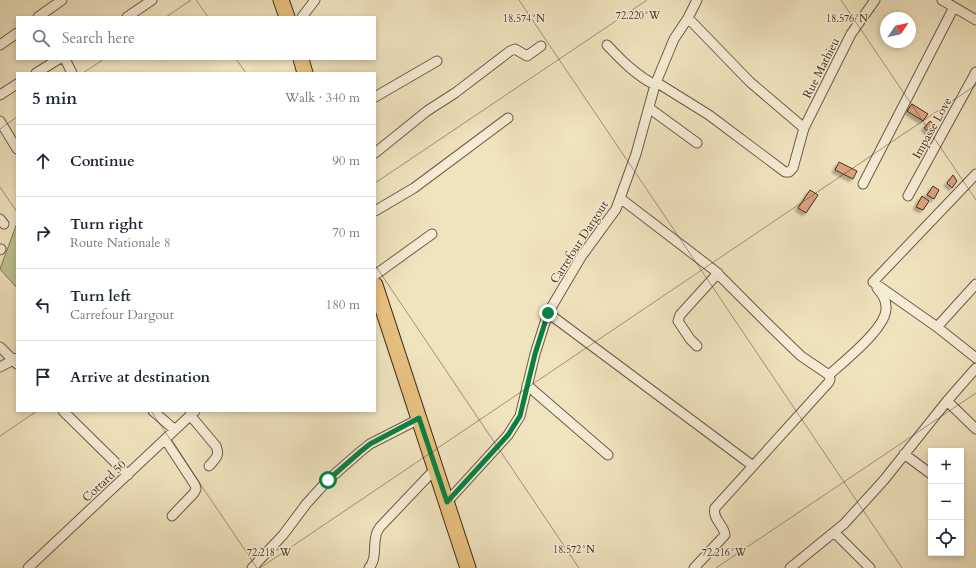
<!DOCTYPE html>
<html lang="en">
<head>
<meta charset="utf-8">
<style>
	:root { --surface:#fff; --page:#f2f2f3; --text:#1f2937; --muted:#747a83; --line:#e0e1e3 }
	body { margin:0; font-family:Cardo,serif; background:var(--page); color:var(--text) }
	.controls { position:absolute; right:12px; bottom:12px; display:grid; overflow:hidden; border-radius:0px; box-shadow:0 2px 6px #0003 }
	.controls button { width:36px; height:36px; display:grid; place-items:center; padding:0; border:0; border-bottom:1px solid var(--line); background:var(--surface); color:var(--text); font:20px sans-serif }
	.compass { position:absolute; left:880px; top:12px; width:36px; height:36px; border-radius:50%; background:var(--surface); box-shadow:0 2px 6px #0003; rotate:56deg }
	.stop { position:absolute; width:12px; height:12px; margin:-9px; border:3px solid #0b8043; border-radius:50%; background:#fff }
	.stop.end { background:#0b8043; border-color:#fff; box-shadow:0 1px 4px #0008 }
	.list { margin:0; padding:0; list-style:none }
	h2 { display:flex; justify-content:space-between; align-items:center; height:52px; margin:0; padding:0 16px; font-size:17px }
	h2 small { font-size:13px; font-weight:400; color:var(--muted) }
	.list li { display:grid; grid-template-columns:26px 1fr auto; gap:12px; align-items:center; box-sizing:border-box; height:72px; padding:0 16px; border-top:1px solid var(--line) }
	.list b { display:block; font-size:15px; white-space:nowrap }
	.list p { margin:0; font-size:13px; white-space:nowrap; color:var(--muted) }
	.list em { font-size:13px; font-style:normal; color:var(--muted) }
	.icon { flex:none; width:22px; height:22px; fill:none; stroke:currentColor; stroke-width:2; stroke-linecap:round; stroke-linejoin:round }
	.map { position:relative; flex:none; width:976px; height:568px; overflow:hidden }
	.search { position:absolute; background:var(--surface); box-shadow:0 2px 6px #0003; left:16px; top:16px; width:360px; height:44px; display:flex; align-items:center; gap:10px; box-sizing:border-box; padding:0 14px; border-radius:0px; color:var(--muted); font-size:15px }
	.panel { position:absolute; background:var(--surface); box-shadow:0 2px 6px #0003; left:16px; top:72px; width:360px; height:340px; border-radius:0px }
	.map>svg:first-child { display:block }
</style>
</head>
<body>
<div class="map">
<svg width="976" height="568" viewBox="0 0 976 568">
	<defs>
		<filter id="shadow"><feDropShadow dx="-3" dy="3" stdDeviation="1" flood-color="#0004"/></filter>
	</defs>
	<rect width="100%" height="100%" fill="#f0e4bf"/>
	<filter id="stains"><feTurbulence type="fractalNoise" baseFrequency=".005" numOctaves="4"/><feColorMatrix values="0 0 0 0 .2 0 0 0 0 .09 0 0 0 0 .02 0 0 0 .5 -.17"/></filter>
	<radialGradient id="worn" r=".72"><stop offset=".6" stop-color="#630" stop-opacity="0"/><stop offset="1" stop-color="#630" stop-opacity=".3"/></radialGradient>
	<!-- green -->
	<path fill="#bdc38f" stroke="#807858" d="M17 223V288L0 269Z"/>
	<!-- building -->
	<path fill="#dca380" stroke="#442c22" filter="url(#shadow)" d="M912 104 928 114 923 121 907 111Z
		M930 121 937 127 931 134 924 128Z
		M839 162 857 171 853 179 835 170Z
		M953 175 957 181 952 188 947 183Z
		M933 186 939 190 934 199 927 195Z
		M810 190 818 195 806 213 798 208Z
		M922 196 929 201 923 210 916 207Z"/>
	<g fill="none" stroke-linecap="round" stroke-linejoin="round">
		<defs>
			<path id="minor" d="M942 0 976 20
				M38 17 62 0
				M127 17 152 0
				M302 17 315 0
				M688 18 750 82 804 128
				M0 45 17 33
				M607 45C622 61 636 75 655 85
				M65 59 72 73
				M36 73 59 59
				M656 82 709 115 785 172H789L793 168 804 128 851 34 875 0
				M0 95 17 84
				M375 97 437 61
				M649 108 697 143
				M0 121 17 149
				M375 153 427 111 455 93 510 51 515 49 527 56 541 46
				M863 184 954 7
				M908 196 976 72
				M620 198 714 270 770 326 801 356 829 375
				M375 211 414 188 508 118
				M0 219 4 224
				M0 250 1 249
				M375 275 432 234
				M873 282 976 174
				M873 282 937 327 976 358
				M548 313 753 466
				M937 327 976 284
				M697 346 690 339 678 321 680 315 718 273
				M0 347 17 364
				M0 367 17 358
				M829 375C844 361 888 327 886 307 886 299 882 294 877 288
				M527 385 608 455
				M947 401 976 429
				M63 411 128 475
				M153 411 175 430
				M190 415 216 446C220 456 216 458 209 466
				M165 439 195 485 196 489 194 493 172 516
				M904 454 931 474
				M447 502 508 435 520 416 535 354 548 313 581 257 616 209 636 154 655 85 674 39 688 18 697 0
				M834 532 870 568
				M28 568 195 411
				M252 568 283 535 307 503 328 480 360 452 370 444 419 419
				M369 568C377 559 373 547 376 536 376 533 378 530 380 527L436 468
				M694 568 725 535C724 525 712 519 715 508L829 382 830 379 829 375
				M790 568 844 524 884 480 947 401 976 368"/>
			<path id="primary" d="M281 0 287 17
				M301 59 305 73
				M375 285 468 568"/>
		</defs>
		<!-- minor casing -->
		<use href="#minor" stroke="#6f5a49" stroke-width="11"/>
		<!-- primary casing -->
		<use href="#primary" stroke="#442c22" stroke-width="17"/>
		<!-- minor -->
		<use href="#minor" stroke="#f5edd5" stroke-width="9"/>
		<!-- primary -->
		<use href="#primary" stroke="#e8c280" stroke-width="15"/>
	</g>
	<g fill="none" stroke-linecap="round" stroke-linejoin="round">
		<!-- route -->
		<path stroke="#0b8043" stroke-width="5" d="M328 480 360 452 370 444 419 418 447 502 508 435 520 416 535 354 548 313"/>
	</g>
	<!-- ticks -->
	<path fill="none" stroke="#442c22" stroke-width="1" stroke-opacity="0.45" d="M196 0 208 17M519 0 902 568M841 0 976 200M166 17 191 0M236 59 246 73M83 73 104 59M0 129 17 117M375 183 647 0M0 187 17 212M375 265 579 568M151 411 257 568M0 436 37 411M260 568 976 85M716 568 976 393"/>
	<g text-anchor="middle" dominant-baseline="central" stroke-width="3" stroke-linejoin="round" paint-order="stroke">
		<!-- street labels -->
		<g font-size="12" fill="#442c22" stroke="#f5edd5">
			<text transform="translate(821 68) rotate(-63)">Rue Mathieu</text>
			<text transform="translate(932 128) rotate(-61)">Impasse Love</text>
			<text transform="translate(579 242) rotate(-57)">Carrefour Dargout</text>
			<text transform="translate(104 481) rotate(-43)">Cottard 50</text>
		</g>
	</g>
	<g font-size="10" text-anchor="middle" fill="#442c22" stroke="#f5edd5" stroke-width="3" stroke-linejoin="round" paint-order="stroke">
		<text x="638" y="19">72.220°W</text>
		<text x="524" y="22">18.574°N</text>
		<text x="847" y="22">18.576°N</text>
		<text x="574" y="553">18.572°N</text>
		<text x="269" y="556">72.218°W</text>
		<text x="724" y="556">72.216°W</text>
	</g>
	<rect width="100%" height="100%" filter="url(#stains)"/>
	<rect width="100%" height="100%" fill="url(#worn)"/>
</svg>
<div class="controls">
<button>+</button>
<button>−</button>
<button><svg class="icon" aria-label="locate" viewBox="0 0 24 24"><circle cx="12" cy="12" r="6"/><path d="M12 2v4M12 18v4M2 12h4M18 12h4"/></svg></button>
</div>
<svg class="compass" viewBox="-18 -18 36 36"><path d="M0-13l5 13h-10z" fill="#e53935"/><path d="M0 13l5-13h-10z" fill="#747a83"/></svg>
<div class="stop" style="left:328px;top:480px"></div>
<div class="stop end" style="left:548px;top:313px"></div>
<div class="search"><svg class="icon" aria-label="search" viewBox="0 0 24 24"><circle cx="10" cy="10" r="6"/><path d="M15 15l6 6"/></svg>Search here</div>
<section class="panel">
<h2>5 min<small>Walk · 340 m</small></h2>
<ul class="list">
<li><svg class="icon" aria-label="ahead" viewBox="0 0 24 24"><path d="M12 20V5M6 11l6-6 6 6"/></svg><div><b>Continue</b></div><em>90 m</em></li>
<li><svg class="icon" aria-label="right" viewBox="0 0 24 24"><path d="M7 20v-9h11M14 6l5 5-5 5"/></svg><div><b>Turn right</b><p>Route Nationale 8</p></div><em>70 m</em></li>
<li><svg class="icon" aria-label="left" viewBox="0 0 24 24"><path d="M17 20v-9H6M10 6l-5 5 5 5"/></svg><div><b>Turn left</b><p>Carrefour Dargout</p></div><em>180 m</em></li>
<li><svg class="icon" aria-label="arrive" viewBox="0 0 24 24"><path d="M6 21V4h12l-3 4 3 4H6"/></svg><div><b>Arrive at destination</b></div></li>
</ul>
</section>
</div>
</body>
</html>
